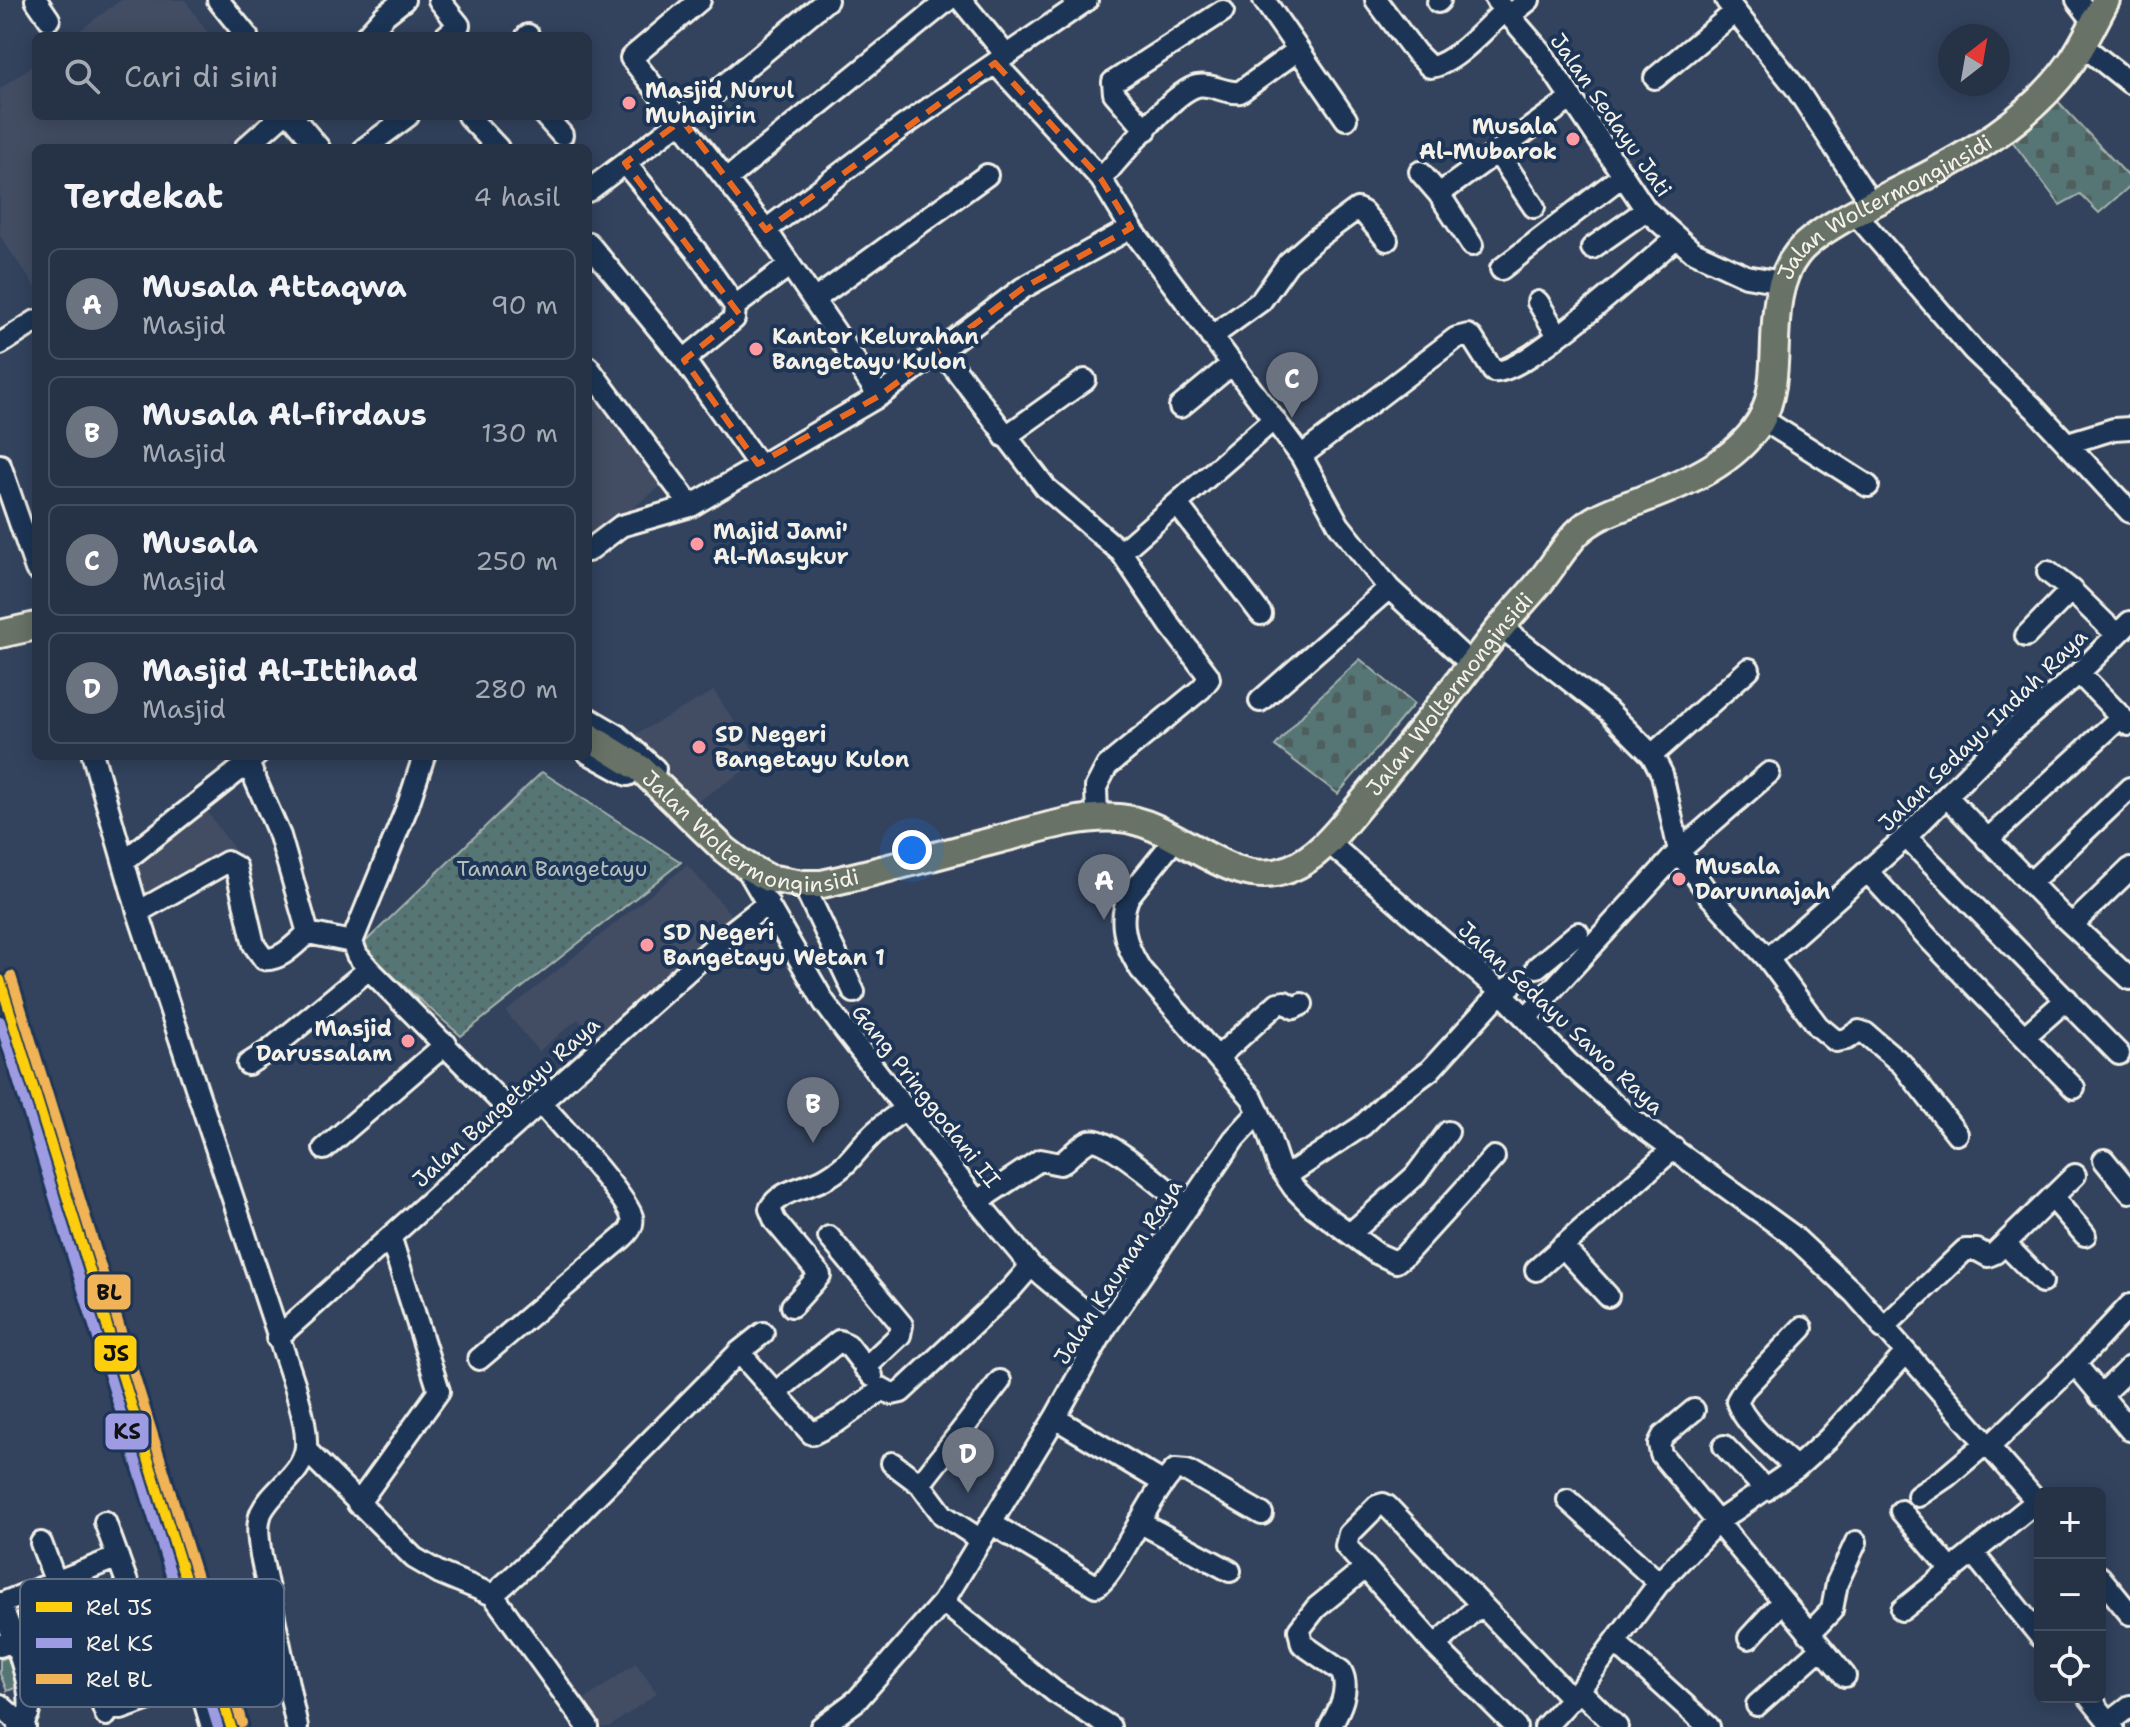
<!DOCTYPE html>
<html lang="id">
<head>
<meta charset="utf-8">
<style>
	:root { --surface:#263246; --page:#2e3a4d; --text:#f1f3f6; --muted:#a4aab3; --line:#424d5f; --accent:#e797bd }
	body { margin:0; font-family:"Shantell Sans",sans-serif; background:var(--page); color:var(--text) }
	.controls { position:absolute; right:24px; bottom:24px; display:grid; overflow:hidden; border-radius:12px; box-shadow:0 4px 20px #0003 }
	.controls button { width:72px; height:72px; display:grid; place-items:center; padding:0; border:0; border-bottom:2px solid var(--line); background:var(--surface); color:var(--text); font:40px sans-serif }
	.compass { position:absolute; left:1938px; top:24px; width:72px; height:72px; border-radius:50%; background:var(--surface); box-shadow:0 4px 20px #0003; rotate:31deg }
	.you { position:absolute; left:912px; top:850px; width:28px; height:28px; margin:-20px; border:6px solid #fff; border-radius:50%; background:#1a73e8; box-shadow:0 0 0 12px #1a73e833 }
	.badge { display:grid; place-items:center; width:52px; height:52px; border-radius:50%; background:var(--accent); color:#fff; font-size:26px; font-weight:700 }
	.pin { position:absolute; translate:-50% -66px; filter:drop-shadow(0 2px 4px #0008) }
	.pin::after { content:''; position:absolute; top:42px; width:28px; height:24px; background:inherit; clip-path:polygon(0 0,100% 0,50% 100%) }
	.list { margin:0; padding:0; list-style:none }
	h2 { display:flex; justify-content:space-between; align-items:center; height:104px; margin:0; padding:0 32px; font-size:34px }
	h2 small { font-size:26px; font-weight:400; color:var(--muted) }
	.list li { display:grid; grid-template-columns:52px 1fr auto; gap:24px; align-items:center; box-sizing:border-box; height:112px; margin:0 16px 16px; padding:0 16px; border:2px solid var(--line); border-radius:12px }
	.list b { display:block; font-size:30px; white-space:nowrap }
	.list p { margin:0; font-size:26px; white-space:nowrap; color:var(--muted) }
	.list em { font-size:26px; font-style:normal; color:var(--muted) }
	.icon { flex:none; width:44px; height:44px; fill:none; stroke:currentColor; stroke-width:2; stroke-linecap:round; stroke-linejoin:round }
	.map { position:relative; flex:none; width:2130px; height:1727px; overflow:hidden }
	.search { position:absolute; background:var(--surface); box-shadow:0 4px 20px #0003; left:32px; top:32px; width:560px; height:88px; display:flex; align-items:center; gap:20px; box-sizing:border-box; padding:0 28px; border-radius:12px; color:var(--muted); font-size:30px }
	.panel { position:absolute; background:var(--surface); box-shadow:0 4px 20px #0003; left:32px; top:144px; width:560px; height:616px; border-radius:12px }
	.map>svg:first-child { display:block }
</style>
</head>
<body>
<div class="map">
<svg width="2130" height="1727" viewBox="0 0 2130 1727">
	<defs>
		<pattern id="cemetery-stones" width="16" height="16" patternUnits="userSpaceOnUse" patternTransform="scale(2)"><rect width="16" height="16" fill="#577574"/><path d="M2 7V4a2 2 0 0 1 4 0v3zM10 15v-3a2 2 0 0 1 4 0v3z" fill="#505e5d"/></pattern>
		<pattern id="park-dots" width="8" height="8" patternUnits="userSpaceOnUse" patternTransform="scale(2)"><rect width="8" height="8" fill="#577574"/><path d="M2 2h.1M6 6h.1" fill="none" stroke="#505e5d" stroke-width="1.8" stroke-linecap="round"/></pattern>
	</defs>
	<rect width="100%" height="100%" fill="#33435e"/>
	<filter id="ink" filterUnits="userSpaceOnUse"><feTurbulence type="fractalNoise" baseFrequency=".0125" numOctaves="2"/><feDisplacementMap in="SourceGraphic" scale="16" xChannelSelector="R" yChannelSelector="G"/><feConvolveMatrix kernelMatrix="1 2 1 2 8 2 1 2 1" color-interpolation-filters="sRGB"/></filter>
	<g filter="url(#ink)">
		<!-- built -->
		<path fill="#424d63" d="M121 0H185L210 36H72Z
			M36 63V116H262L225 148H36V288L0 236V89Z
			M588 385 662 485 588 544Z
			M714 691 760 760 692 805 636 734Z
			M203 806 237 853 144 902 132 858Z
			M687 865 736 920 674 969 631 1014 599 1043 578 1019 539 1051 506 1012Z
			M636 1663 657 1693 609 1727H597L580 1703Z"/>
		<!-- grass -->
		<path fill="#577574" stroke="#a6b3ae" stroke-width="2" d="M9 1656 21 1686 7 1691 0 1674V1660Z"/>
		<!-- cemetery -->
		<path fill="url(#cemetery-stones)" stroke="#a6b3ae" stroke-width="2" d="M2052 95 2130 178V186L2099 213 2080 194 2060 205 2006 133Z
			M1360 659 1414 704 1338 794 1275 746 1314 702Z"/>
		<!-- park -->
		<path fill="url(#park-dots)" stroke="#a6b3ae" stroke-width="2" d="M542 772 681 862 461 1036 360 947Z"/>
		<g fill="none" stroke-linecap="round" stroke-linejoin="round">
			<!-- minor-tunnel -->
			<path stroke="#505d73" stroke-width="20" stroke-dasharray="20 10" stroke-linecap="butt" d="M1512 985 1537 967"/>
			<defs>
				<path id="minor" d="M36 0 49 19
					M218 0 247 36
					M439 0 459 25 446 36
					M700 0 631 58 766 230 879 396
					M961 0 1006 55
					M1264 0 1346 119
					M1376 0 1416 53 1430 67C1454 65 1486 27 1504 11
					M1496 0 1540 51 1646 210 1692 251 1746 276 1782 282
					M1726 0 1796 88 1871 203
					M2077 0 2094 22
					M1438 2 1440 0
					M1509 16 1529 0
					M366 36 385 15 404 0
					M527 36 528 35
					M2082 45 2130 83
					M995 63 1101 179 1131 228 1301 456 1339 525 1389 588 1472 665
					M1655 78 1735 12
					M292 116 319 148
					M468 116 498 148
					M545 116 562 135
					M1146 130 1114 93 1113 82 1223 11
					M245 148 281 116
					M365 148 408 116
					M1497 152 1534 207
					M625 163 696 251 735 306
					M1420 172 1439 194 1472 245
					M727 179 948 0
					M1101 179C1120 158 1172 92 1197 86 1212 83 1225 94 1240 92L1298 50
					M588 191 682 120 827 0
					M1439 194 1572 98
					M1855 213 1973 350 2035 409 2130 512
					M766 230 902 127 1087 0
					M588 243 684 360 758 464
					M1592 248 1646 210
					M1501 269 1622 176
					M814 300 987 175
					M1538 302 1558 336
					M735 306 790 265
					M1211 337 1261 301 1288 263 1313 241 1357 209 1363 212 1387 240
					M0 344 36 321
					M940 349 1046 488 1121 552 1170 625 1208 675 1209 679 1201 689 1107 766 1096 787 1097 818
					M684 360 734 319 735 306
					M588 367 691 506
					M1180 407 1232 364
					M1762 419 1868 486
					M1005 437 1085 380
					M2068 443 2114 429 2130 428
					M1301 456 1456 338 1468 335 1472 338 1493 371C1520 378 1649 261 1676 238
					M0 465 36 569
					M1177 504 1261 614
					M588 551 621 526 691 506 879 396 1023 288 1131 228
					M1121 552 1274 419
					M2048 572 2071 590 2117 635
					M1501 627 1607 710 1652 755 1662 774 1679 851 1709 895 1768 959 1818 1026 1836 1041 1847 1039 1859 1031 1865 1033 1902 1064 1957 1134
					M2026 636 2071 590
					M2079 673 2129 725
					M1260 701 1389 588
					M588 718 617 735 655 769
					M588 753 628 775
					M1652 755 1749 669
					M93 756 138 912 295 1386C300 1406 307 1426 306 1447 303 1475 272 1489 261 1513 256 1526 259 1542 261 1556L297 1727
					M256 756 248 763 280 836 308 933
					M424 756 408 805 352 942 357 955 369 969 520 1121
					M1947 797 2058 912 2130 979
					M1906 837 2119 1054
					M1176 838 1129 896C1117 921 1126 947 1141 970L1252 1098 1267 1130 1279 1166 1294 1188 1311 1205 1376 1253 1396 1262 1405 1255 1494 1157
					M1987 840 2121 717
					M1328 842 1501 992 1568 1063 1629 1117 1792 1235 1854 1293 2040 1505
					M124 861 248 763
					M746 867 824 1002 846 1032 973 1196 1031 1266 1105 1328
					M1868 872 1930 940 2074 1088
					M2030 883 2130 788
					M803 884 854 992
					M138 912 227 862 236 867 254 945 264 959C281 961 296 943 308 933L352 942
					M2072 925 2130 869
					M1768 959 1906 837 2008 734 2079 673 2130 622
					M1537 967 1578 933
					M1526 1018 1679 851 1769 773
					M2025 1036 2067 999
					M1218 1057 1278 1003 1285 1002 1294 1008 1302 1004
					M248 1064 270 1050 369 969
					M324 1149 446 1044
					M2104 1160 2130 1192
					M1286 1176 1362 1126 1387 1102 1430 1070 1501 992 1511 986
					M2052 1197 2085 1235
					M978 1201 1040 1160 1060 1164C1070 1158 1079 1145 1090 1141 1106 1134 1172 1195 1188 1207
					M1351 1233 1415 1176 1448 1132
					M829 1237 902 1325 900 1335 865 1368
					M2005 1244 2042 1282
					M1562 1246 1608 1296
					M1536 1270 1674 1148
					M792 1306 820 1275 775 1221 770 1209C779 1190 807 1188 824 1179 850 1165 852 1154 871 1136 881 1125 895 1117 906 1108
					M1883 1328 1965 1250H1977L1988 1256 1995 1253 2075 1175
					M277 1338 731 932 768 903
					M739 1352 812 1434 838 1421 883 1389 892 1394 901 1392 1011 1289 1031 1266
					M479 1359 622 1238C629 1232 634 1226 632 1217 627 1197 558 1123 541 1103
					M2075 1364 2130 1430
					M775 1393 839 1341 848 1345 872 1376
					M2100 1396 2130 1367
					M1694 1410 1663 1436 1659 1444 1661 1454 1845 1676
					M1055 1418 1164 1483
					M1724 1446 1766 1490
					M1988 1448 2075 1364 2130 1305
					M306 1450 414 1558 440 1573 493 1595 588 1727
					M892 1463 920 1484
					M1796 1468C1779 1452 1743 1423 1737 1401L1744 1389 1802 1328
					M1918 1496 1946 1477 1985 1444
					M1568 1500 1659 1583
					M358 1504 439 1391 391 1239
					M1901 1511 1952 1571
					M105 1522 132 1596 170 1686 166 1693 121 1709
					M1139 1522 1230 1571
					M992 1524 1096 1586C1114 1579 1151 1491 1175 1470L1187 1471 1262 1514
					M981 1540 943 1515 920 1484 1000 1381
					M41 1543 106 1715
					M1973 1553 2040 1636
					M2100 1577 2130 1614
					M493 1595 540 1552 739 1352 763 1333
					M943 1602 1055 1692 1110 1727
					M0 1603C11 1630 33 1683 29 1711 28 1717 23 1722 19 1727
					M0 1604 118 1557
					M1902 1610 2037 1501
					M1809 1634 1832 1610 1837 1583 1856 1542
					M1749 1638 1782 1602
					M1615 1642 1709 1727
					M0 1646 132 1596
					M1435 1646 1480 1605
					M1579 1690 1617 1727
					M166 1693 201 1690 212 1727
					M2089 1697 2113 1727
					M0 1705 25 1727
					M1757 1705 1821 1648
					M2109 1722 2130 1706
					M821 1727 857 1700 943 1602 1055 1418 1105 1328 1234 1139 1259 1112
					M1330 1727C1339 1711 1351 1689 1341 1671L1302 1644 1299 1630 1316 1608 1364 1569
					M1516 1727 1435 1646 1346 1546 1349 1534 1377 1506 1383 1504 1387 1506 1571 1698
					M1545 1727 1579 1690 1659 1583 1716 1523 1796 1468 1828 1439 1905 1354"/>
				<g id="major">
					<path d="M0 634 36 626"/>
					<path id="s1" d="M588 736 641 769 725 850 745 865 768 878 803 884H822C882 871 941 854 1000 839 1039 829 1078 815 1119 818 1177 822 1230 893 1289 869 1322 856 1343 824 1365 799 1412 744 1455 685 1500 628 1513 612 1527 598 1540 582 1553 566 1563 548 1577 533 1596 514 1622 508 1646 498 1688 482 1735 462 1760 422 1788 375 1760 301 1797 254 1816 229 1878 201 1907 186 1969 155 2032 119 2072 61 2085 42 2095 20 2106 0"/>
				</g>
			</defs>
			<!-- minor casing -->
			<use href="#minor" stroke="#f4f1e8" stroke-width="26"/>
			<!-- major casing -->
			<use href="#major" stroke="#f4f1e8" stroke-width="32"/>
			<!-- minor -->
			<use href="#minor" stroke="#1d3557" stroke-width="20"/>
			<!-- major -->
			<use href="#major" stroke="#687266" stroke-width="26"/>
			<defs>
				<path id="rail-1" d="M0 980 231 1727"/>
				<path id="rail-2" d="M0 1021 218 1727"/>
				<path id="rail-3" d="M11 976 242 1723"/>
			</defs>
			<!-- rail-1 casing -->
			<use href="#rail-1" stroke="#1d3557" stroke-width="16"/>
			<!-- rail-2 casing -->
			<use href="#rail-2" stroke="#1d3557" stroke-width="16"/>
			<!-- rail-3 casing -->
			<use href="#rail-3" stroke="#1d3557" stroke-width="16"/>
			<!-- rail-1 -->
			<use href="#rail-1" stroke="#fcce0d" stroke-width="10"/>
			<!-- rail-2 -->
			<use href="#rail-2" stroke="#9d9ce3" stroke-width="10"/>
			<!-- rail-3 -->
			<use href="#rail-3" stroke="#f0b357" stroke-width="10"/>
		</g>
	</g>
	<!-- marked area -->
	<path fill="none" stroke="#e96822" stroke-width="6" stroke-dasharray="16 10" stroke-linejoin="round" d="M995 63 1101 179 1131 228 1023 288 879 396 758 464 684 360 740 315 625 163 682 120 766 230Z"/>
	<!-- markers -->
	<g fill="#ff9aa2" stroke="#1d3557" stroke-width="3">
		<circle cx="629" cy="103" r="8"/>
		<circle cx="1573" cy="139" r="8"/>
		<circle cx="756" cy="349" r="8"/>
		<circle cx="697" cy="544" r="8"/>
		<circle cx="699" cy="747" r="8"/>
		<circle cx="1679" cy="879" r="8"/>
		<circle cx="647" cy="945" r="8"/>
		<circle cx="408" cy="1041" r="8"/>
	</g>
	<g text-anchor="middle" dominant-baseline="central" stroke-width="8" stroke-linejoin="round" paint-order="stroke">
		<!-- poi labels -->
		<g font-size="22" font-weight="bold" fill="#f4f1e8" stroke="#1d3557" text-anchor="start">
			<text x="645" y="90">Masjid Nurul<tspan x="645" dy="25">Muhajirin</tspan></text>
			<text x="1557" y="126" text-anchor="end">Musala<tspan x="1557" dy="25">Al-Mubarok</tspan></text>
			<text x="772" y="336">Kantor Kelurahan<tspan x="772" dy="25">Bangetayu Kulon</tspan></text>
			<text x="713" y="531">Majid Jami'<tspan x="713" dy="25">Al-Masykur</tspan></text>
			<text x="715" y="734">SD Negeri<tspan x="715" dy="25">Bangetayu Kulon</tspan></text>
			<text x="1695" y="866">Musala<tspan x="1695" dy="25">Darunnajah</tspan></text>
			<text x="663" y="932">SD Negeri<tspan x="663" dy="25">Bangetayu Wetan 1</tspan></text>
			<text x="392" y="1028" text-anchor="end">Masjid<tspan x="392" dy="25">Darussalam</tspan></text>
		</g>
		<!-- street labels -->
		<g font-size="22" fill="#f4f1e8" stroke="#1d3557">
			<text transform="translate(1611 115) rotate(55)">Jalan Sedayu Jati</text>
			<text stroke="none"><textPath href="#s1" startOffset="1708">Jalan Woltermonginsidi</textPath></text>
			<text stroke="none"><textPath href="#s1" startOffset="1012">Jalan Woltermonginsidi</textPath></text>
			<text transform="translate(1983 730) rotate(-44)">Jalan Sedayu Indah Raya</text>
			<text stroke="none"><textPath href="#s1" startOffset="196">Jalan Woltermonginsidi</textPath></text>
			<text transform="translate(1561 1018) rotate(43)">Jalan Sedayu Sawo Raya</text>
			<text transform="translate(926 1096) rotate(52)">Gang Pringgodani II</text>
			<text transform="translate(506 1102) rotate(-42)">Jalan Bangetayu Raya</text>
			<text transform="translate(1118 1272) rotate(-57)">Jalan Kauman Raya</text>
		</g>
		<!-- park labels -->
		<g font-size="22" fill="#b5bfba" stroke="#1d3557">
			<text x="552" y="868">Taman Bangetayu</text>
		</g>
	</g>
	<!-- legend -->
	<rect x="20" y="1579" width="264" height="128" rx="12" fill="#1d3557" stroke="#5e6d82" stroke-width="2"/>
	<rect x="36" y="1602" width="36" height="10" fill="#fcce0d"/>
	<rect x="36" y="1638" width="36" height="10" fill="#9d9ce3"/>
	<rect x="36" y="1674" width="36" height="10" fill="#f0b357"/>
	<g font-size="22" fill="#f4f1e8">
		<text x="86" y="1615">Rel JS</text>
		<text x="86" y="1651">Rel KS</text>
		<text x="86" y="1687">Rel BL</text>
	</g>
	<g stroke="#1d3557" stroke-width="3">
		<rect x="86" y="1273" width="46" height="38" rx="8" fill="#f0b357"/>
		<rect x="93" y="1334" width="45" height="39" rx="8" fill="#fcce0d"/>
		<rect x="104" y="1412" width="46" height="39" rx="8" fill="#9d9ce3"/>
	</g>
	<g font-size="22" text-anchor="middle" font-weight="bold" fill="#111">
		<text x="109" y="1300">BL</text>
		<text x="116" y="1361">JS</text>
		<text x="127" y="1439">KS</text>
	</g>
</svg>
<div class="controls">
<button>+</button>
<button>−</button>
<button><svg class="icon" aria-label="locate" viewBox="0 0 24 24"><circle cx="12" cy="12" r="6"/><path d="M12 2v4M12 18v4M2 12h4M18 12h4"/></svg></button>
</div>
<svg class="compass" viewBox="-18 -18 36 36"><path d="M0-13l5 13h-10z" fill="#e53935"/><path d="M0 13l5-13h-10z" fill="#a4aab3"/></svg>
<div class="you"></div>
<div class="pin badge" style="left:1104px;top:920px;background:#6b7280">A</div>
<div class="pin badge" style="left:813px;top:1143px;background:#6b7280">B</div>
<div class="pin badge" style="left:1292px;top:418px;background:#6b7280">C</div>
<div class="pin badge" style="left:968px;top:1493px;background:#6b7280">D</div>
<div class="search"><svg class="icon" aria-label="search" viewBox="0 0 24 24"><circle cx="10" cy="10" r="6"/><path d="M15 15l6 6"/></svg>Cari di sini</div>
<section class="panel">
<h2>Terdekat<small>4 hasil</small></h2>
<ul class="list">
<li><span class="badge" style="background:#6b7280">A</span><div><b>Musala Attaqwa</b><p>Masjid</p></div><em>90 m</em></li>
<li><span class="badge" style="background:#6b7280">B</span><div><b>Musala Al-firdaus</b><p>Masjid</p></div><em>130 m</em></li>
<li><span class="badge" style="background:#6b7280">C</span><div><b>Musala</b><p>Masjid</p></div><em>250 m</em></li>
<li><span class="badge" style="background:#6b7280">D</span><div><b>Masjid Al-Ittihad</b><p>Masjid</p></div><em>280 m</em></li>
</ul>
</section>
</div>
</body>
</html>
